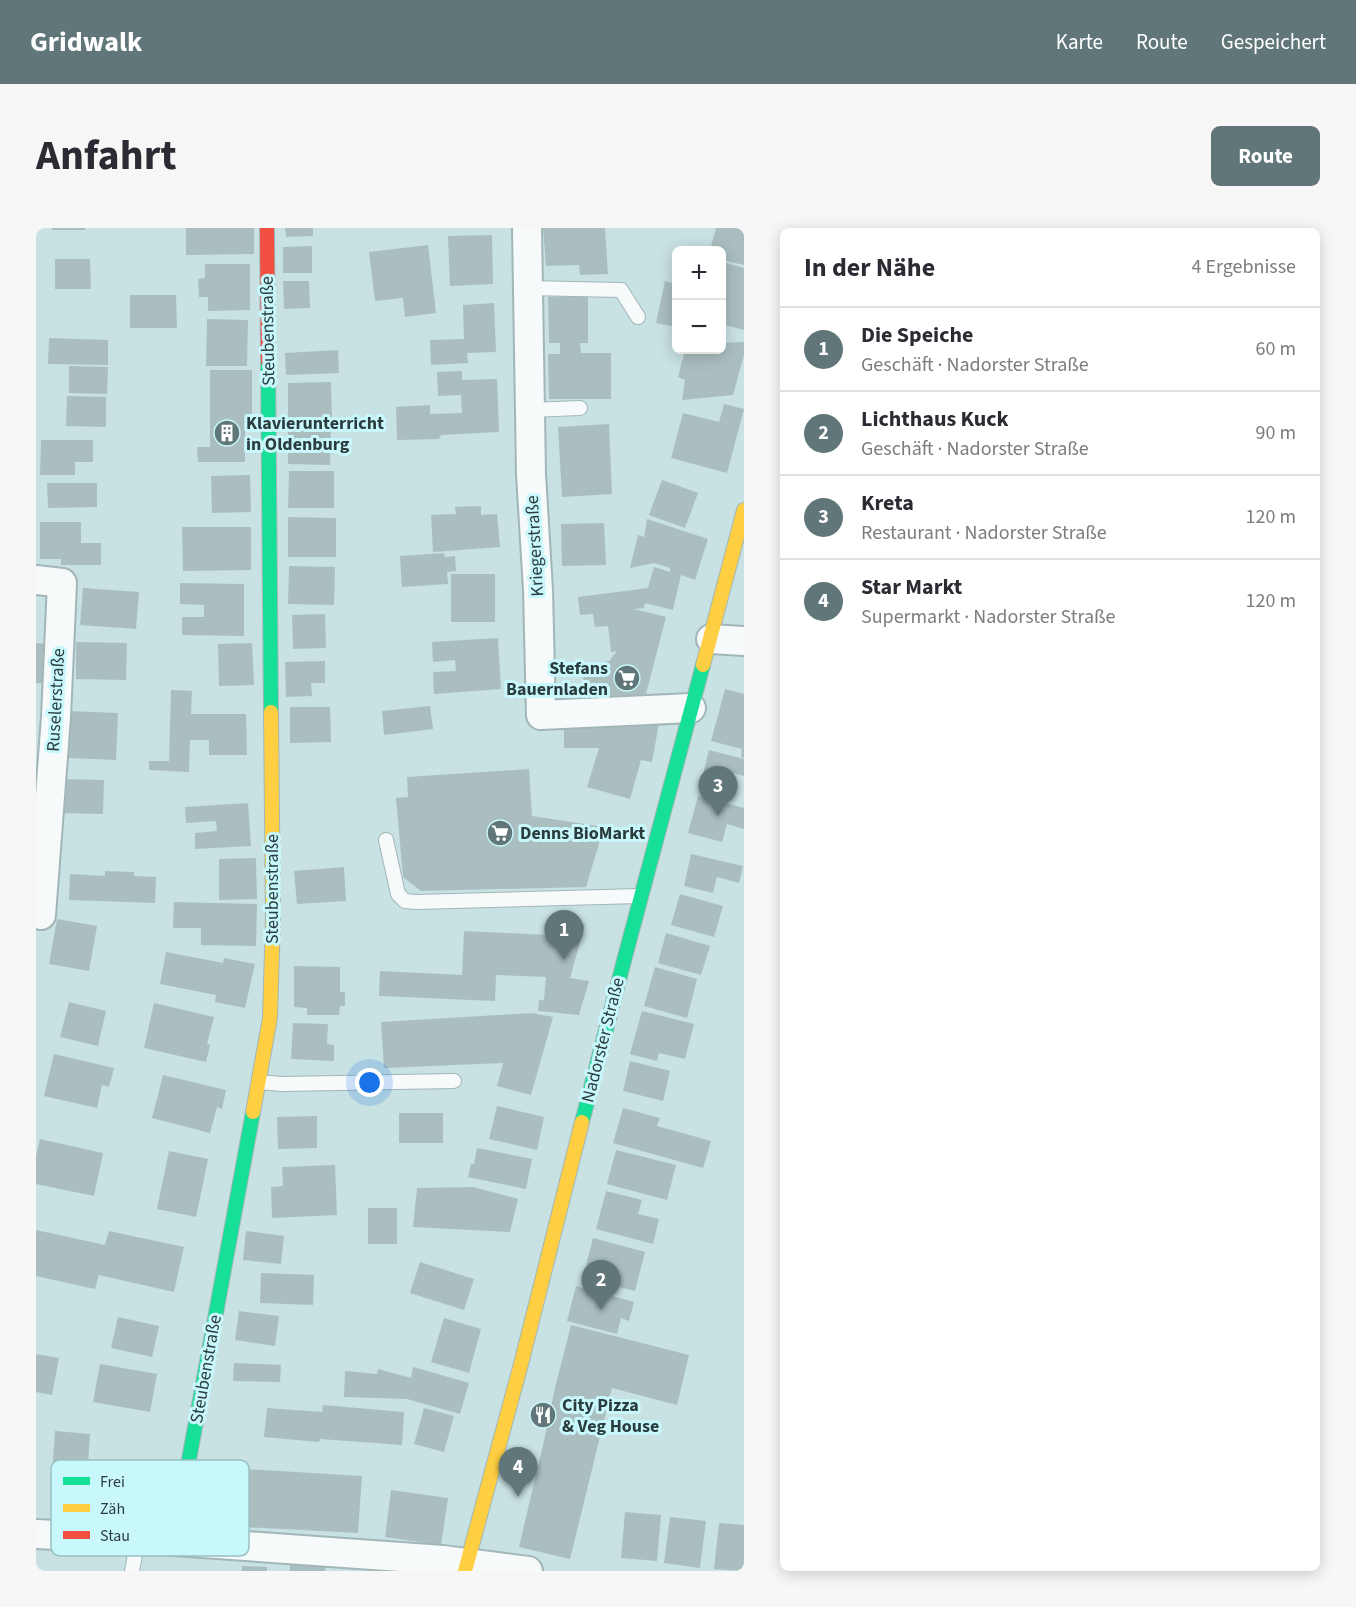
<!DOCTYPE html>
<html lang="de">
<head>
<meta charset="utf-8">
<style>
	:root { --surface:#fff; --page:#f7f7f7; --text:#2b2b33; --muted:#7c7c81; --line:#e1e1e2; --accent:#617678 }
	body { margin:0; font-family:"Source Sans 3",sans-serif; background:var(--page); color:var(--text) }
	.controls { position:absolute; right:18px; top:18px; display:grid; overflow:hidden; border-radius:9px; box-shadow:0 3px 15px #0003 }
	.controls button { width:54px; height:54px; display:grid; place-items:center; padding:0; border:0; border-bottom:2px solid var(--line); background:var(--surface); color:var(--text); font:30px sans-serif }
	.you { position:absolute; left:334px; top:855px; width:21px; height:21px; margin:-15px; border:4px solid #fff; border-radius:50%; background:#1a73e8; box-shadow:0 0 0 9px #1a73e833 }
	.badge { display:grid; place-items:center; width:39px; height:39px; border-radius:50%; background:var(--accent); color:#fff; font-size:20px; font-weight:700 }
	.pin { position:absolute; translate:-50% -50px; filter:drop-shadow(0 2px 3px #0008) }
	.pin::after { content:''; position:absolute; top:32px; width:21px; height:18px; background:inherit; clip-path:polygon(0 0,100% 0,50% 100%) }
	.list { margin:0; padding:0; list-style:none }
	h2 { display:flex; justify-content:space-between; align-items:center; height:78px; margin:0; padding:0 24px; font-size:26px }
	h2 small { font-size:20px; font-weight:400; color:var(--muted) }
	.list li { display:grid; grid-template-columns:39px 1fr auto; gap:18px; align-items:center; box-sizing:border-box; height:84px; padding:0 24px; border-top:2px solid var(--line) }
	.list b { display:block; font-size:22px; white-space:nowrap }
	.list p { margin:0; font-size:20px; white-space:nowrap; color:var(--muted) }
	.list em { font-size:20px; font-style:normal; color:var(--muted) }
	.map { position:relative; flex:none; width:708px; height:1343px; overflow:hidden; border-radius:9px }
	header { display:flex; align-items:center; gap:36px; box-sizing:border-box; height:84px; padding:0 30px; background:var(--accent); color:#fff }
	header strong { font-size:28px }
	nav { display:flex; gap:33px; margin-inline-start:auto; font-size:21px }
	.intro { display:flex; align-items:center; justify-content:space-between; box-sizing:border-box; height:144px; padding:0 36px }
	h1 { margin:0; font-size:42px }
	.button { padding:15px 27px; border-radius:9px; background:var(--accent); color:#fff; font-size:21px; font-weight:700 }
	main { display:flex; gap:36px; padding:0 36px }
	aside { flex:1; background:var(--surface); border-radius:9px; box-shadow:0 3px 15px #0003 }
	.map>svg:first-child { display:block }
</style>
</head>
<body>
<header>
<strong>Gridwalk</strong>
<nav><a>Karte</a><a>Route</a><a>Gespeichert</a></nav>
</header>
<div class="intro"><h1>Anfahrt</h1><a class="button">Route</a></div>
<main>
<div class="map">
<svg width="708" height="1343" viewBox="0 0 708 1343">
	<rect width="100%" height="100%" fill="#c8e1e3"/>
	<!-- building -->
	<path fill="#aabec0" d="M16 0H49V2H16Z
		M150 0H218V26L150 27Z
		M249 0H277V8L250 9Z
		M507 0H569L572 46 544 47 543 37 510 38Z
		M680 0H708V37L686 32V22H674Z
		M456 7 457 56 414 58 412 8Z
		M392 17 400 85 369 89 367 70 339 73 333 24Z
		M276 18V45H247V19Z
		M19 31H54L55 61H19Z
		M686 34 708 40V102L686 96Z
		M169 36H214V82L172 83V69H163L162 51 169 50Z
		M247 53H273L274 80 248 81Z
		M629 53 640 56V99L620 95Z
		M94 67H140L141 100H94Z
		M552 68V115H544L545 125H575V171H513L512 126H524V115H513L512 69Z
		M458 75 460 124 431 125 432 135 395 137 394 112 428 111 427 77Z
		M171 91 212 92 211 138H170Z
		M13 110 72 112V137L12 136Z
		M708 114V127L697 167 646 172 649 152 642 149 649 122H686V115Z
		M302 122 303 145 250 147 249 125Z
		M33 138 72 139 71 166 33 165Z
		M174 142H216V191L209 190V234H162L161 219H174Z
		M426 143V152L461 151 463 204 405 207 403 211 361 212 360 179 394 177V186L426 185 425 167 402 168 401 144Z
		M295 154 296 192H252V155Z
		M31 168 70 169V199L30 198Z
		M688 176 708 181 691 245 635 230 647 185 683 194Z
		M573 196 576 266 526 269 522 199Z
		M252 202H295L294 237 252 236Z
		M5 212H57V234H39V247H4Z
		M253 243H298V280H252Z
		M214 247 215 284 176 285 175 248Z
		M626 252 662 265 649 300 613 287Z
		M11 255H61V279L12 280Z
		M445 278V287L461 286 464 319 397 324 395 287 420 286 419 279Z
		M252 289 300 290V329H252Z
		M611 291 672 311 659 352 645 347 637 382 609 375 608 380 598 381 630 389 610 466 552 472 545 439 573 433 581 423 575 424 572 398 559 399 557 386 544 387 542 369 612 360 618 339 634 344V340L618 335 594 340 602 307 608 309Z
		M4 294H45V315H65V337H25V331H4Z
		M568 295 570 337 526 338 525 296Z
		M146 299H215V342L147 343Z
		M408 325 409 329 419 328 420 343 411 344 412 356 366 359 364 328Z
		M253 338 299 339 298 377 252 376Z
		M415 346H459V394H415Z
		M144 355 208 356V408L146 407V389H168V377L144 376Z
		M47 360 103 364 100 401 44 397Z
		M289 386 290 420 257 421 256 387Z
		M462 410 465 461 398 466 397 444 420 443 419 432 397 434 396 414Z
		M40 414 91 415 90 452 40 451Z
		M0 415 10 416 8 455H0Z
		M216 415 218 457 183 458 182 416Z
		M289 433V455H275L276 468 250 469 249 434Z
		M689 461 708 466V530L705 529 706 521 675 513Z
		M135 462 156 463 155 486H210L211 527H173V512H154L153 544 113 542V533H133Z
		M394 478 397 501 348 507 346 483Z
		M254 479H294L295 514 254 515Z
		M33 483 82 485 80 532 31 530Z
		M623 495 616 534 605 532 594 571 551 559 563 520H528V497Z
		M673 522 708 531V548L697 545 689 575 708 580V601L691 596 686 614 652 605 662 568 668 570 670 559 664 558Z
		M493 541 496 588 568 599 550 659 385 663 367 649 360 570 372 569 371 549Z
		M25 551 68 552 67 586 25 585Z
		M212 575 215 618 159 621V605L181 603 180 593 150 595 149 579Z
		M655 626 707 638 703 655 681 649 677 665 648 658Z
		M220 630 221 671 183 672V631Z
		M308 639 310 673 261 676 258 643Z
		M69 643 98 644V648L120 649 119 675 33 672 34 646 69 648Z
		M644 666 687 678 678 709 635 697Z
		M138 674 221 676 220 718 165 717V700H137Z
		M21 691 61 698 53 743 13 736Z
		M512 692 534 693 549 696 534 750 553 753 543 787 502 783 503 772H508L510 749 460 747 459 773 343 768 344 743 426 747 428 703 511 707Z
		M630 705 674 718 665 747 622 735Z
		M130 724 187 735 188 730 219 736 209 780 179 774 180 767 124 756Z
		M258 738 304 739V764H309V778H304L303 787H271V780L258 779Z
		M619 739 661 751 651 790 608 778Z
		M33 774 70 783 62 818 24 809Z
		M118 775 178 789 171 816 174 817 170 834 108 820Z
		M606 783 658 796 649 831 623 825 621 833 594 826Z
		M496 785 517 789 495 867 461 858 467 835 348 840 345 794Z
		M257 795 292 796 291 816 298 817V833L255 831Z
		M18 826 78 840 73 859 66 857 61 880 8 868Z
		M594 833 634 843 627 873 587 863Z
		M127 847 190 862 186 881 181 879 174 905 116 890Z
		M461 878 508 889 501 922 453 911Z
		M587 880 624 890 621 898 675 913 667 940 577 915Z
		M363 885H407V915H363Z
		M281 888V920L242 921 241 889Z
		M4 911 67 925 58 968 0 956V928Z
		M441 920 496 931 490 961 432 949 435 936H438Z
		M580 922 640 937 631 972 571 956Z
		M133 923 172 931 160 989 121 981Z
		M299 937 301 987 236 990 235 959 247 958 246 939Z
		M437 959 482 971 474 1004 377 999 381 960Z
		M570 963 606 972 602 986 623 991 617 1016 560 1001Z
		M332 980H361V1016H332Z
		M0 1002 69 1017 73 1003 148 1019 138 1064 63 1047 59 1061 0 1048Z
		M210 1003 248 1008 245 1036 207 1032Z
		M557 1010 609 1024 599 1063 547 1050Z
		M384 1034 438 1051 428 1082 374 1065Z
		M225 1045 278 1047 277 1077 224 1075Z
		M540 1058 598 1074 593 1093 585 1090 581 1106 531 1093Z
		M203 1083 243 1088 239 1118 199 1112Z
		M82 1089 123 1098 116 1129 75 1120Z
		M408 1090 445 1101 433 1145 395 1134Z
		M535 1097 653 1127 641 1177 576 1160 534 1331 483 1319 507 1217 519 1160Z
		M0 1126 23 1130 16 1167 0 1164Z
		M198 1135 245 1137 244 1154 197 1153Z
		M64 1136 121 1146 114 1184 57 1174Z
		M377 1139 433 1155 424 1186 371 1171 308 1169 309 1143 341 1146 342 1141 375 1150Z
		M287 1177 368 1184 366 1217 284 1211 283 1214 228 1209 231 1180 286 1184Z
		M388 1180 418 1188 408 1224 378 1216Z
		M19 1203 54 1206 52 1236 115 1240 113 1275 45 1271 46 1264 15 1262Z
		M192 1240 326 1248 322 1305 189 1298Z
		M355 1262 412 1270 405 1317 349 1309Z
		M589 1284 625 1287 621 1333 585 1330Z
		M634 1289 670 1293 664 1340 628 1335Z
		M683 1295 708 1297V1343L678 1341Z
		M254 1336 290 1338 289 1343H254Z
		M206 1338 231 1339V1343H206Z"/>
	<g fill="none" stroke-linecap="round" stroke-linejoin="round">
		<defs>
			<path id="lane" d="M492 60 585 62 602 89
				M494 182 544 180
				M350 612 362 666 369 673 380 674 604 668
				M223 854 246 856 418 853
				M96 1343 102 1311"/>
			<path id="street" d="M491 0 495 246 502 362 505 487 655 480
				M0 352 26 355 20 489 5 687
				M675 411 708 413
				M0 1306 138 1313 407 1332 492 1343"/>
			<path id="fast" d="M232 133 235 484
				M546 894 590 725 667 437
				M138 1313 217 884"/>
			<path id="slow" d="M667 437 708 282
				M217 884 234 790 237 690 235 484
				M429 1343 485 1136 546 894"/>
			<path id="jam" d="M231 0 232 133"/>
		</defs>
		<!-- lane casing -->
		<use href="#lane" stroke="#a2b6b7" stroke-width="16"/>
		<!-- street casing -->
		<use href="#street" stroke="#a2b6b7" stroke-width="32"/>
		<!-- fast casing -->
		<use href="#fast" stroke="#a2b6b7" stroke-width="16"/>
		<!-- slow casing -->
		<use href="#slow" stroke="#a2b6b7" stroke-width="16"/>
		<!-- jam casing -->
		<use href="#jam" stroke="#a2b6b7" stroke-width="16"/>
		<!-- lane -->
		<use href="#lane" stroke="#f7fafb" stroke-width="14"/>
		<!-- street -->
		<use href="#street" stroke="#f7fafb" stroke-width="28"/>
		<!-- fast -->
		<use href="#fast" stroke="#16e098" stroke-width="14"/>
		<!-- slow -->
		<use href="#slow" stroke="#ffcf43" stroke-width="14"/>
		<!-- jam -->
		<use href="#jam" stroke="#f24e42" stroke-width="14"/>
	</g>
	<!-- icons -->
	<defs>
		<symbol id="building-disc" viewBox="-11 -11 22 22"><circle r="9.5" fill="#617678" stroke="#c9f8fc"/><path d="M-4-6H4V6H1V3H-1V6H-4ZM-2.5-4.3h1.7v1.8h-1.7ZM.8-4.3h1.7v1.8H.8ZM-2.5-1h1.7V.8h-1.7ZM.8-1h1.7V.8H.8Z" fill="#fff"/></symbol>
		<symbol id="supermarket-disc" viewBox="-11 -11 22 22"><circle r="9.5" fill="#617678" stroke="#c9f8fc"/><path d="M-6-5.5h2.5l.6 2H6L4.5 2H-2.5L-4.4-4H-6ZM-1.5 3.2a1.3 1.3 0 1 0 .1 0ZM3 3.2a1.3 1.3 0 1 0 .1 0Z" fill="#fff"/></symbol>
		<symbol id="restaurant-disc" viewBox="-11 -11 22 22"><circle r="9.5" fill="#617678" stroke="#c9f8fc"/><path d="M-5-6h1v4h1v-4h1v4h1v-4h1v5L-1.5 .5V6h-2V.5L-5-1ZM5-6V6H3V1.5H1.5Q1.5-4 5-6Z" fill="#fff"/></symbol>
	</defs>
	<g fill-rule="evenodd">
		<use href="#building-disc" x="176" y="190" width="30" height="30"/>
		<use href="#supermarket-disc" x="576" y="435" width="30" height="30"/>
		<use href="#supermarket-disc" x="449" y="590" width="30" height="30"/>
		<use href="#restaurant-disc" x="492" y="1172" width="30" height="30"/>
	</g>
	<g text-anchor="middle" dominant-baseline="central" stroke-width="6" stroke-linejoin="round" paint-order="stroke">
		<!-- street labels -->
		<g font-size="18" fill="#2a3c3e" stroke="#c9f8fc">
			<text transform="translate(232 103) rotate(-91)">Steubenstraße</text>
			<text transform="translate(499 318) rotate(-93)">Kriegerstraße</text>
			<text transform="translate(20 472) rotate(-87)">Ruselerstraße</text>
			<text transform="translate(236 661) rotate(-90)">Steubenstraße</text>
			<text transform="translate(567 812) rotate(-76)">Nadorster Straße</text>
			<text transform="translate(170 1141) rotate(-80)">Steubenstraße</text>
		</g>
		<!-- poi labels -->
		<g font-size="18" font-weight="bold" fill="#2a3c3e" stroke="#c9f8fc" text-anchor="start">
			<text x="210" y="195">Klavierunterricht<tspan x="210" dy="21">in Oldenburg</tspan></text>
			<text x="572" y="440" text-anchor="end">Stefans<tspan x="572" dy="21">Bauernladen</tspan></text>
			<text x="484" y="605">Denns BioMarkt</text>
			<text x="526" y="1177">City Pizza<tspan x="526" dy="21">&amp; Veg House</tspan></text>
		</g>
	</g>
	<!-- legend -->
	<rect x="15" y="1232" width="198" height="96" rx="9" fill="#c9f8fc" stroke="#99c0c3" stroke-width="1.5"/>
	<rect x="27" y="1249" width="27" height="8" fill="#16e098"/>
	<rect x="27" y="1276" width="27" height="8" fill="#ffcf43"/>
	<rect x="27" y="1303" width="27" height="8" fill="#f24e42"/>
	<g font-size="16" fill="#2a3c3e">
		<text x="64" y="1259">Frei</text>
		<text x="64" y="1286">Zäh</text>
		<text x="64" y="1313">Stau</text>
	</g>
</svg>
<div class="controls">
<button>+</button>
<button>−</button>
</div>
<div class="you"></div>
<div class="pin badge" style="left:528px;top:732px">1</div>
<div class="pin badge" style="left:565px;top:1082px">2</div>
<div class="pin badge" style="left:682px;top:588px">3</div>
<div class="pin badge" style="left:482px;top:1269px">4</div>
</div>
<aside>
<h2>In der Nähe<small>4 Ergebnisse</small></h2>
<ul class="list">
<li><span class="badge">1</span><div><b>Die Speiche</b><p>Geschäft · Nadorster Straße</p></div><em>60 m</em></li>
<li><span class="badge">2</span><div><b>Lichthaus Kuck</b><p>Geschäft · Nadorster Straße</p></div><em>90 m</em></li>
<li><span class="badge">3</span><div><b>Kreta</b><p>Restaurant · Nadorster Straße</p></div><em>120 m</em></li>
<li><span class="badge">4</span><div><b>Star Markt</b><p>Supermarkt · Nadorster Straße</p></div><em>120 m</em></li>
</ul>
</aside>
</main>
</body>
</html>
